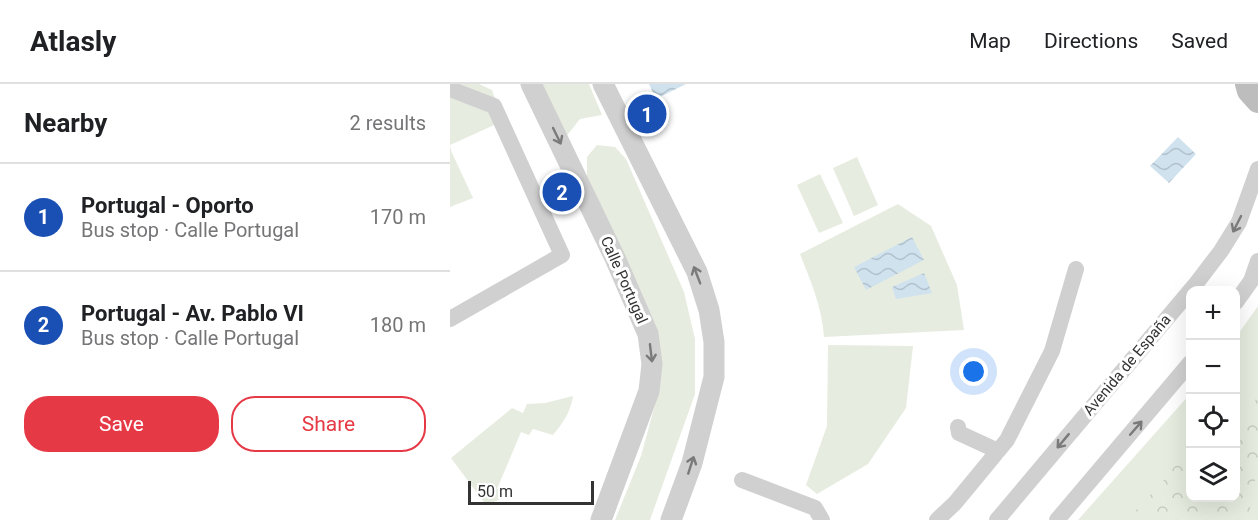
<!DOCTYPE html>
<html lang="en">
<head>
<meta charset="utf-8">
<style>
	:root { --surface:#fff; --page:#f2f2f2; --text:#202124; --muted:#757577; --line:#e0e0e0; --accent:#e63946 }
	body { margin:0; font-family:Roboto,sans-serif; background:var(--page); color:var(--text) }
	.controls { position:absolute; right:18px; bottom:18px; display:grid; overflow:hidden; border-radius:12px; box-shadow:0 6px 24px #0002 }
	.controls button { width:54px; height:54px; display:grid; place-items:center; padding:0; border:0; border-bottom:2px solid var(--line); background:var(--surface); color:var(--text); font:30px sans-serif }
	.scale { position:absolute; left:18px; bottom:15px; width:126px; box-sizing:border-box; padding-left:6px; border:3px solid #333; border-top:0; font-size:16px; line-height:21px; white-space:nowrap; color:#333; -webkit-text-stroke:4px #fff; paint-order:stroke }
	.you { position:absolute; left:524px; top:288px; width:21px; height:21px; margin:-15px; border:4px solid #fff; border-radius:50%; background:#1a73e8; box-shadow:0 0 0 9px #1a73e833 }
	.badge { display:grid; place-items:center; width:39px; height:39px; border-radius:50%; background:var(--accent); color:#fff; font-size:20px; font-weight:700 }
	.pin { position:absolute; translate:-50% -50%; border:3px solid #fff; box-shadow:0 2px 6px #0006 }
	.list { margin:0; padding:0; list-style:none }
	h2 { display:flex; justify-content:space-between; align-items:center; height:78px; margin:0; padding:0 24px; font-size:26px }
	h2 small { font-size:20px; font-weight:400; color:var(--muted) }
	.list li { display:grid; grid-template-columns:39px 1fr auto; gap:18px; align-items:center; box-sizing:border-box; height:108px; padding:0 24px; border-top:2px solid var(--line) }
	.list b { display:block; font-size:22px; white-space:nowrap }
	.list p { margin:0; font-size:20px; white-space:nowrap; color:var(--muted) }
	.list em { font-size:20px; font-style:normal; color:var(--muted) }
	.actions { display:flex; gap:12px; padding:18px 24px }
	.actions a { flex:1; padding:14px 0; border:2px solid var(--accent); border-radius:24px; text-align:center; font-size:21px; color:var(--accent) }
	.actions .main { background:var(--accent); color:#fff }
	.icon { flex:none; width:33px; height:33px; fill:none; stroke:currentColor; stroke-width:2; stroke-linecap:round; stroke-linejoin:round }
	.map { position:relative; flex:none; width:808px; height:436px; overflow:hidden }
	header { display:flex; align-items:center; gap:36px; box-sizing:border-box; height:84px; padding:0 30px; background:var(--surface); border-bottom:2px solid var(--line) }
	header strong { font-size:28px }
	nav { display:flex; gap:33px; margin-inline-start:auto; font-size:21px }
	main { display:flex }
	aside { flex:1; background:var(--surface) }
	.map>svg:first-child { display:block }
</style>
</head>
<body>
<header>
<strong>Atlasly</strong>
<nav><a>Map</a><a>Directions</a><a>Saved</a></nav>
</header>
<main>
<aside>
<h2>Nearby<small>2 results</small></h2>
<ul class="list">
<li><span class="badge" style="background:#1a4fb4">1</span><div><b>Portugal - Oporto</b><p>Bus stop · Calle Portugal</p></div><em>170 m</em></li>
<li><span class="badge" style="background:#1a4fb4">2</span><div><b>Portugal - Av. Pablo VI</b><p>Bus stop · Calle Portugal</p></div><em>180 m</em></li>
</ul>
<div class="actions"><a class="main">Save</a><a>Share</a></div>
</aside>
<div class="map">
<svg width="808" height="436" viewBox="0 0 808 436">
	<defs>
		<pattern id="forest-crowns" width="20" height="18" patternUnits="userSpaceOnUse" patternTransform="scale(1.5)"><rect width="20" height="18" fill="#e6ecdf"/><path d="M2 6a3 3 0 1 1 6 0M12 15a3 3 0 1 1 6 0" fill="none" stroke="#c6cbc0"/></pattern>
		<pattern id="water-waves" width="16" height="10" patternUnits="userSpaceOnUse" patternTransform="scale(1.5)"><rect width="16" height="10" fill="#cfe2ee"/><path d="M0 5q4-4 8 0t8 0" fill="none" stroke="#b2c2cd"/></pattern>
	</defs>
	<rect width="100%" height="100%" fill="#fff"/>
	<!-- green -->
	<path fill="#e6ecdf" d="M0 0H29L42 6 53 37 0 61Z
		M87 0H139L152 31 130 35 114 55Z
		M147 61 165 63 176 75 234 208 245 255V310L200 436H165L191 372 206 317 210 279 205 240 137 95V73Z
		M0 62 2 69 23 114 0 123Z
		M407 73 428 121 404 132 383 84Z
		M370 90 393 139 369 149 347 101Z
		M448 120 481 142 507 201 514 246 374 253C372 223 361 198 350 170Z
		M808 222V436H628L740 310V414H786V253Z
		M378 261 463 262 456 324 418 380 367 410 356 401 377 342Z
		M123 312C121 327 113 339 103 351L83 345 79 351 71 348 47 405 58 412 36 421 1 374 62 324 73 329 77 320 95 319Z"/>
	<!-- forest -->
	<path fill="url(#forest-crowns)" d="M808 309V378L798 436H680L690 420 705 407 725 382 740 340V414H786V356L788 363Z"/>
	<!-- water -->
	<path fill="url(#water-waves)" d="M199 0H236L206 15Z
		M728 53 746 70 719 99 700 82Z
		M462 153 474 176 416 206 404 183Z
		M474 189 482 209 446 215 442 203Z"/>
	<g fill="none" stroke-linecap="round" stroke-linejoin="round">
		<!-- minor -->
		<path stroke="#d0d0d0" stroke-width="16" d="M0 5 44 22 112 171 0 235
			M786 218 801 197 808 177
			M508 343 509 349 548 367
			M292 396 365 424 372 436
			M487 436 505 419 557 356 602 267 626 185
			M547 436 745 201 771 167 789 138 808 85
			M607 436 740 279"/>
		<!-- tertiary -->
		<path stroke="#d0d0d0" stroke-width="21" d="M81 0 165 174 198 250 202 280 199 307 151 436
			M153 0 247 188 259 226 264 258V293L242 379 221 436"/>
		<!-- secondary -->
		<path stroke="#bdbdbd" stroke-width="24" d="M797 0 799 7 808 17"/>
	</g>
	<!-- one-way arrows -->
	<defs><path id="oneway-shaft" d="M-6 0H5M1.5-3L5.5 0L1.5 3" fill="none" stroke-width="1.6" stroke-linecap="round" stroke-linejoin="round" transform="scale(1.5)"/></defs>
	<g stroke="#7a7a7a">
		<use href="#oneway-shaft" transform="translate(107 52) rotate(64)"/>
		<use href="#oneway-shaft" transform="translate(787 140) rotate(117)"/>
		<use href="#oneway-shaft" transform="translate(247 191) rotate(-111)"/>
		<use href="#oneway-shaft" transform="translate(201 269) rotate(83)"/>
		<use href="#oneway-shaft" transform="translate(686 344) rotate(-49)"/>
		<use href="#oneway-shaft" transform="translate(613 357) rotate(130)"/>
		<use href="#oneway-shaft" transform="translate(241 381) rotate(-72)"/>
	</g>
	<g text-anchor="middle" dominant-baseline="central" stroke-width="6" stroke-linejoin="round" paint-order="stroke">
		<!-- street labels -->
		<g font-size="15" fill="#333" stroke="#fff">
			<text transform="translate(174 196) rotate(66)">Calle Portugal</text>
			<text transform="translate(677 281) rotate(-50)">Avenida de España</text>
		</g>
	</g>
</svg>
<div class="controls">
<button>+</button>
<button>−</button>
<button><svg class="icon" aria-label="locate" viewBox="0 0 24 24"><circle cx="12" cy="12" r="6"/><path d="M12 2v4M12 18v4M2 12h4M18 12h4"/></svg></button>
<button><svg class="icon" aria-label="layers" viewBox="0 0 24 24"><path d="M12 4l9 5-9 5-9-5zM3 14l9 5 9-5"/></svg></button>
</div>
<div class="scale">50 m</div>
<div class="you"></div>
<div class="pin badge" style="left:197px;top:30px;background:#1a4fb4">1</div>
<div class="pin badge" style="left:112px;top:108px;background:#1a4fb4">2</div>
</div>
</main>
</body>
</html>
